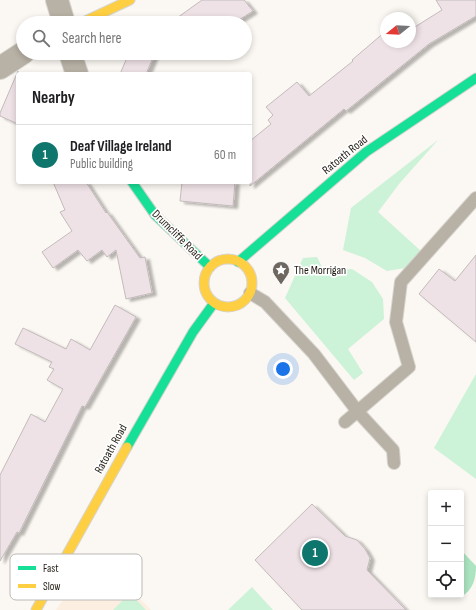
<!DOCTYPE html>
<html lang="en">
<head>
<meta charset="utf-8">
<style>
	:root { --surface:#fff; --page:#f6f6f6; --text:#202124; --muted:#757577; --line:#e0e0e0; --accent:#0f766e }
	body { margin:0; font-family:"Sofia Sans Condensed",sans-serif; background:var(--page); color:var(--text) }
	.controls { position:absolute; right:12px; bottom:12px; display:grid; overflow:hidden; border-radius:4px; box-shadow:0 2px 6px #0003 }
	.controls button { width:36px; height:36px; display:grid; place-items:center; padding:0; border:0; border-bottom:1px solid var(--line); background:var(--surface); color:var(--text); font:20px sans-serif }
	.compass { position:absolute; left:380px; top:12px; width:36px; height:36px; border-radius:50%; background:var(--surface); box-shadow:0 2px 6px #0003; rotate:252deg }
	.you { position:absolute; left:283px; top:369px; width:14px; height:14px; margin:-10px; border:3px solid #fff; border-radius:50%; background:#1a73e8; box-shadow:0 0 0 6px #1a73e833 }
	.badge { display:grid; place-items:center; width:26px; height:26px; border-radius:50%; background:var(--accent); color:#fff; font-size:13px; font-weight:700 }
	.pin { position:absolute; translate:-50% -50%; border:2px solid #fff; box-shadow:0 1px 4px #0006 }
	.list { margin:0; padding:0; list-style:none }
	h2 { display:flex; justify-content:space-between; align-items:center; height:52px; margin:0; padding:0 16px; font-size:17px }
	h2 small { font-size:13px; font-weight:400; color:var(--muted) }
	.list li { display:grid; grid-template-columns:26px 1fr auto; gap:12px; align-items:center; box-sizing:border-box; height:60px; padding:0 16px; border-top:1px solid var(--line) }
	.list b { display:block; font-size:15px; white-space:nowrap }
	.list p { margin:0; font-size:13px; white-space:nowrap; color:var(--muted) }
	.list em { font-size:13px; font-style:normal; color:var(--muted) }
	.icon { flex:none; width:22px; height:22px; fill:none; stroke:currentColor; stroke-width:2; stroke-linecap:round; stroke-linejoin:round }
	.map { position:relative; flex:none; width:476px; height:610px; overflow:hidden }
	.search { position:absolute; background:var(--surface); box-shadow:0 2px 6px #0003; left:16px; top:16px; width:236px; height:44px; display:flex; align-items:center; gap:10px; box-sizing:border-box; padding:0 14px; border-radius:22px; color:var(--muted); font-size:15px }
	.panel { position:absolute; background:var(--surface); box-shadow:0 2px 6px #0003; left:16px; top:72px; width:236px; height:112px; border-radius:4px }
	.map>svg:first-child { display:block }
</style>
</head>
<body>
<div class="map">
<svg width="476" height="610" viewBox="0 0 476 610">
	<defs>
		<filter id="shadow"><feDropShadow dx="4.5" dy="2.5" stdDeviation="1" flood-color="#0004"/></filter>
	</defs>
	<rect width="100%" height="100%" fill="#fbf7f2"/>
	<!-- built -->
	<path fill="#fcefe1" d="M95 553 113 572 151 610H56Z"/>
	<!-- green -->
	<path fill="#ccf2d8" d="M438 140 399 184 378 212 422 252 405 268 387 271 365 258 343 250 351 208Z
		M317 257 324 271 352 269 372 282 383 299 384 319 348 349 363 373 354 380 285 298 303 258Z
		M476 374V479L434 448Z
		M252 587 273 610H228Z
		M130 593 146 610H113Z"/>
	<!-- forest -->
	<path fill="#ace3c1" d="M461 550 476 566C476 578 473 590 462 596L460 595Z"/>
	<!-- building -->
	<path fill="#efe2e6" stroke="#c2bbbc" filter="url(#shadow)" d="M202 0H244L253 11 234 23H170Z
		M436 0H476V16L429 44 346 111 344 109 250 186V141L271 124 268 120 273 115 266 107 297 82 309 96 353 61 352 60 386 31V42H410V30L442 10Z
		M129 53H155L146 74H120Z
		M18 71V124L0 116V113Z
		M53 182H86L106 213 107 212 140 258 145 257 152 293 126 299 116 250 107 257 102 250 87 261 78 250 53 268 42 252 72 231 60 212 65 210Z
		M182 182H235L233 206 180 201Z
		M476 255V342L419 294 439 269 455 281Z
		M115 305 136 317 85 407 82 406 19 533 17 532 0 561V475L31 414 45 422 63 389 47 380 54 369 49 367 52 362 15 344 23 328 66 349 71 339 90 350Z
		M312 504 345 536 357 540 365 549 370 558 367 570 406 610H302L255 560Z"/>
	<g fill="none" stroke-linecap="round" stroke-linejoin="round">
		<defs>
			<path id="lane" d="M250 293 265 302 314 354 358 412 393 450 394 463
				M345 422 409 367 396 322 401 282 476 198"/>
			<path id="street" d="M57 0 64 23
				M70 53 77 74
				M0 68 23 53"/>
			<path id="fast" d="M132 182 155 215 210 267
				M238 262 366 152 476 78
				M127 447 193 332 214 303"/>
			<path id="slow" d="M81 23 130 0
				M204 283a24 24 0 1 1 48 0a24 24 0 1 1-48 0Z
				M36 610 127 447"/>
		</defs>
		<!-- lane casing -->
		<use href="#lane" stroke="#d7d4cf" stroke-width="14"/>
		<!-- street casing -->
		<use href="#street" stroke="#d7d4cf" stroke-width="24"/>
		<!-- fast casing -->
		<use href="#fast" stroke="#d7d4cf" stroke-width="11"/>
		<!-- slow casing -->
		<use href="#slow" stroke="#d7d4cf" stroke-width="11"/>
		<!-- lane -->
		<use href="#lane" stroke="#b8b1a5" stroke-width="12"/>
		<!-- street -->
		<use href="#street" stroke="#b8b1a5" stroke-width="22"/>
		<!-- fast -->
		<use href="#fast" stroke="#16e098" stroke-width="9"/>
		<!-- slow -->
		<use href="#slow" stroke="#ffcf43" stroke-width="9"/>
	</g>
	<!-- icons -->
	<defs>
		<symbol id="sight-pin" viewBox="-11 -11 22 30"><path d="M0 17L-7.5 6A9.5 9.5 0 1 1 7.5 6Z" fill="#6d6760" stroke="#fff"/><path d="M0-6L1.8-2.2L6-1.7L2.9 1.2L3.7 5.4L0 3.3L-3.7 5.4L-2.9 1.2L-6-1.7L-1.8-2.2Z" fill="#fff"/></symbol>
	</defs>
	<g fill-rule="evenodd">
		<use href="#sight-pin" x="271" y="260" width="20" height="27"/>
	</g>
	<g text-anchor="middle" dominant-baseline="central" stroke-width="3.5" stroke-linejoin="round" paint-order="stroke">
		<!-- street labels -->
		<g font-size="12" fill="#201a12" stroke="#fff">
			<text transform="translate(345 155) rotate(-39)">Ratoath Road</text>
			<text transform="translate(177 235) rotate(45)">Drumcliffe Road</text>
			<text transform="translate(111 449) rotate(-61)">Ratoath Road</text>
		</g>
		<!-- poi labels -->
		<g font-size="12" fill="#201a12" stroke="#fff" text-anchor="start">
			<text x="294" y="270">The Morrigan</text>
		</g>
	</g>
	<!-- legend -->
	<rect x="10" y="554" width="132" height="46" rx="6" fill="#fff" stroke="#bcbab8" stroke-width="1"/>
	<rect x="18" y="566" width="18" height="4" fill="#16e098"/>
	<rect x="18" y="584" width="18" height="4" fill="#ffcf43"/>
	<g font-size="11" fill="#201a12">
		<text x="43" y="572">Fast</text>
		<text x="43" y="590">Slow</text>
	</g>
</svg>
<div class="controls">
<button>+</button>
<button>−</button>
<button><svg class="icon" aria-label="locate" viewBox="0 0 24 24"><circle cx="12" cy="12" r="6"/><path d="M12 2v4M12 18v4M2 12h4M18 12h4"/></svg></button>
</div>
<svg class="compass" viewBox="-18 -18 36 36"><path d="M0-13l5 13h-10z" fill="#e53935"/><path d="M0 13l5-13h-10z" fill="#757577"/></svg>
<div class="you"></div>
<div class="pin badge" style="left:315px;top:553px">1</div>
<div class="search"><svg class="icon" aria-label="search" viewBox="0 0 24 24"><circle cx="10" cy="10" r="6"/><path d="M15 15l6 6"/></svg>Search here</div>
<section class="panel">
<h2>Nearby<small></small></h2>
<ul class="list">
<li><span class="badge">1</span><div><b>Deaf Village Ireland</b><p>Public building</p></div><em>60 m</em></li>
</ul>
</section>
</div>
</body>
</html>
